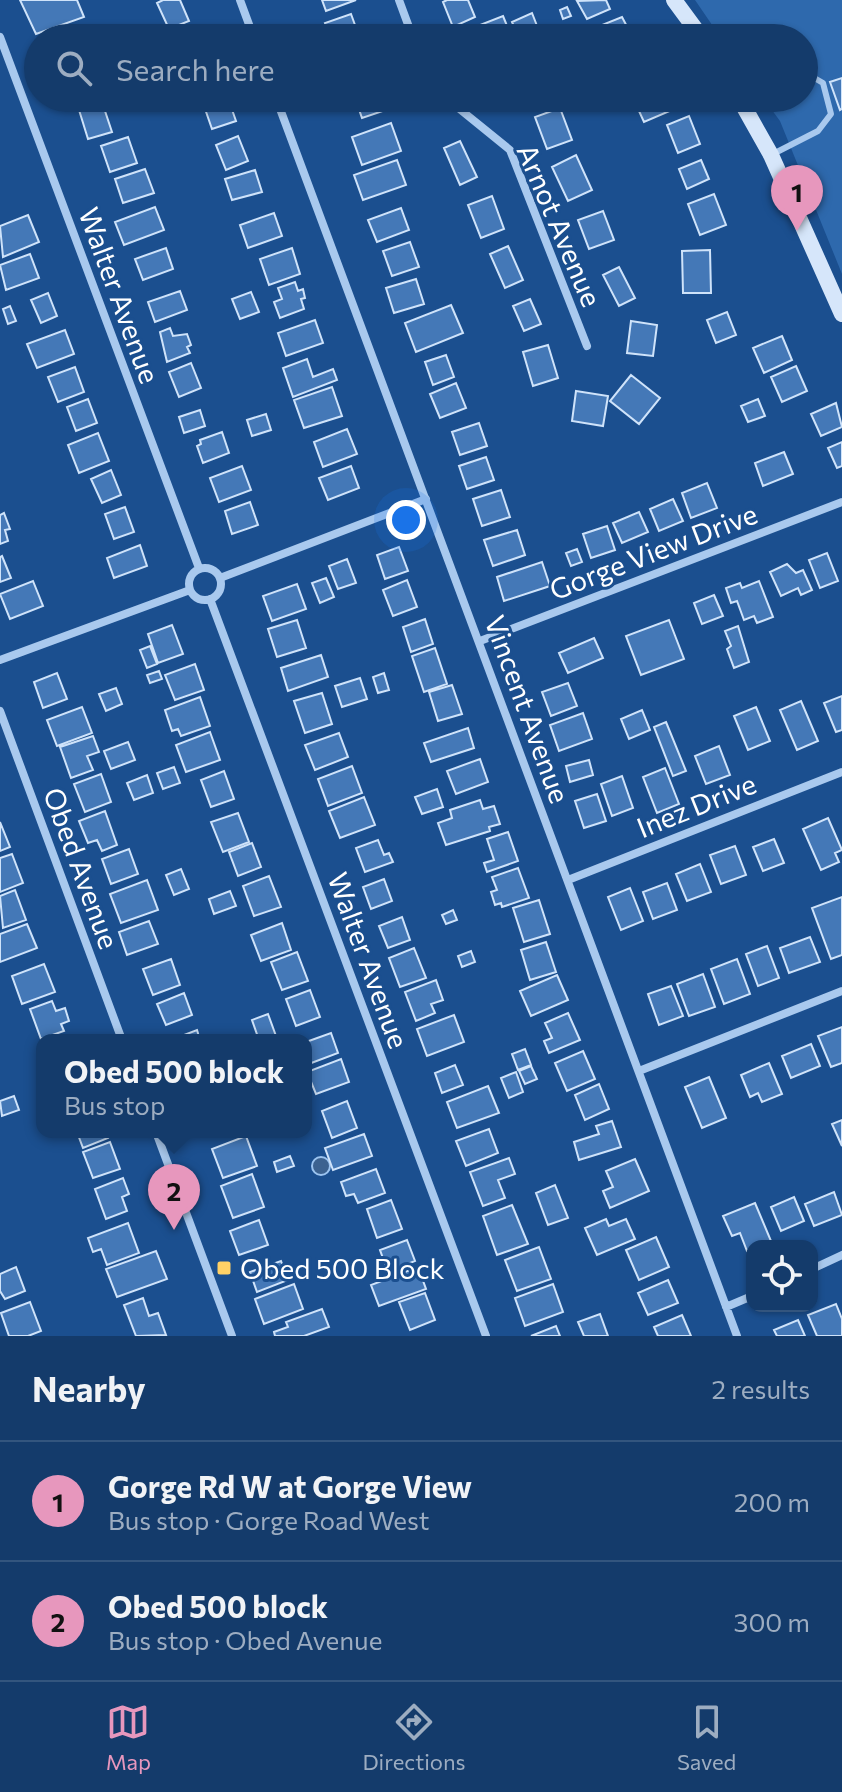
<!DOCTYPE html>
<html lang="en">
<head>
<meta charset="utf-8">
<style>
	:root { --surface:#143b6b; --page:#1d4271; --text:#f1f3f6; --muted:#9dadc1; --line:#33557e; --accent:#e797bd }
	body { margin:0; font-family:Commissioner,sans-serif; background:var(--page); color:var(--text) }
	.controls { position:absolute; right:24px; bottom:24px; display:grid; overflow:hidden; border-radius:16px; box-shadow:0 2px 6px #0004 }
	.controls button { width:72px; height:72px; display:grid; place-items:center; padding:0; border:0; border-bottom:2px solid var(--line); background:var(--surface); color:var(--text); font:40px sans-serif }
	.you { position:absolute; left:406px; top:520px; width:28px; height:28px; margin:-20px; border:6px solid #fff; border-radius:50%; background:#1a73e8; box-shadow:0 0 0 12px #1a73e833 }
	.badge { display:grid; place-items:center; width:52px; height:52px; border-radius:50%; background:var(--accent); color:#111; font-size:26px; font-weight:700 }
	.pin { position:absolute; translate:-50% -66px; filter:drop-shadow(0 2px 4px #0008) }
	.pin::after { content:''; position:absolute; top:42px; width:28px; height:24px; background:inherit; clip-path:polygon(0 0,100% 0,50% 100%) }
	.popup { position:absolute; left:36px; top:1034px; width:276px; height:104px; box-sizing:border-box; display:grid; place-content:center; border-radius:16px; background:var(--surface); filter:drop-shadow(0 2px 6px #0005); font-size:26px; white-space:nowrap; color:var(--muted) }
	.popup b { font-size:30px; color:var(--text) }
	.popup::after { content:''; position:absolute; left:50%; top:100%; margin-left:-16px; border:16px solid transparent; border-top-color:var(--surface) }
	.list { margin:0; padding:0; list-style:none }
	h2 { display:flex; justify-content:space-between; align-items:center; height:104px; margin:0; padding:0 32px; font-size:34px }
	h2 small { font-size:26px; font-weight:400; color:var(--muted) }
	.list li { display:grid; grid-template-columns:52px 1fr auto; gap:24px; align-items:center; box-sizing:border-box; height:120px; padding:0 32px; border-top:2px solid var(--line) }
	.list b { display:block; font-size:30px; white-space:nowrap }
	.list p { margin:0; font-size:26px; white-space:nowrap; color:var(--muted) }
	.list em { font-size:26px; font-style:normal; color:var(--muted) }
	.icon { flex:none; width:44px; height:44px; fill:none; stroke:currentColor; stroke-width:2; stroke-linecap:round; stroke-linejoin:round }
	.map { position:relative; flex:none; width:842px; height:1336px; overflow:hidden }
	.search { position:absolute; background:var(--surface); box-shadow:0 2px 6px #0004; left:24px; right:24px; top:24px; height:88px; display:flex; align-items:center; gap:20px; box-sizing:border-box; padding:0 28px; border-radius:44px; color:var(--muted); font-size:30px }
	.sheet { height:344px; background:var(--surface) }
	nav { display:flex; justify-content:space-around; align-items:center; box-sizing:border-box; height:112px; border-top:2px solid var(--line); background:var(--surface); font-size:22px; color:var(--muted) }
	nav a { display:grid; justify-items:center; gap:4px }
	nav .on { color:var(--accent) }
	.map>svg:first-child { display:block }
</style>
</head>
<body>
<div class="map">
<svg width="842" height="1336" viewBox="0 0 842 1336">
	<rect width="100%" height="100%" fill="#1b4f8f"/>
	<!-- green -->
	<path fill="#2e69ad" d="M695 0H842V274L780 121 763 98H804V38H721Z"/>
	<!-- water -->
	<path fill="#3c6290" stroke="#9cc4f0" stroke-width="2" d="M312 1166a9 9 0 1 1 18 0a9 9 0 1 1-18 0Z"/>
	<!-- building -->
	<path fill="#4478b7" stroke="#cfe3fa" stroke-width="2" d="M20 0H77L84 17 36 34Z
		M163 0H180L189 21 169 29 157 3Z
		M322 0H356L326 11Z
		M447 0H468L475 17 453 27 443 2Z
		M606 0 610 9 587 19 577 1Z
		M567 7 571 16 563 19 560 10Z
		M532 13 541 36 519 38 512 22Z
		M351 14 359 36 331 38 325 23Z
		M503 16 512 38H459L457 34Z
		M622 17 633 38H601L597 27Z
		M199 27 202 38H178L177 34Z
		M842 78V109L840 110 830 82Z
		M71 98H91L74 104Z
		M228 98 236 121 212 129 204 106Z
		M355 98H385L389 109 362 118Z
		M511 98H547L516 110Z
		M633 98H667L672 110 644 122Z
		M102 102 112 132 88 139 79 110Z
		M560 108 572 140 547 149 535 117Z
		M689 116 700 144 678 153 667 125Z
		M391 123 401 151 362 165 352 137Z
		M238 136 248 161 226 170 216 145Z
		M128 137 137 163 110 172 101 146Z
		M460 141 477 177 460 185 444 148Z
		M576 155 592 190 568 201 552 167Z
		M397 160 406 185 363 200 354 175Z
		M701 160 709 179 687 189 679 169Z
		M145 169 154 193 123 203 115 179Z
		M255 170 262 192 232 200 225 179Z
		M714 194 726 225 700 235 688 204Z
		M492 196 504 229 481 238 468 205Z
		M155 207 164 230 124 245 115 222Z
		M401 208 409 230 377 242 368 220Z
		M603 211 614 240 589 249 578 220Z
		M274 213 282 236 248 248 240 225Z
		M28 215 39 242 3 257 0 226Z
		M410 242 419 267 392 276 383 251Z
		M508 246 523 280 505 288 490 254Z
		M166 248 173 269 143 280 135 259Z
		M292 248 300 274 269 285 260 259Z
		M710 250 711 293H683L682 251Z
		M30 254 39 278 6 290 0 265Z
		M619 267 635 298 619 306 603 275Z
		M416 279 424 304 394 313 386 288Z
		M295 282 298 291 303 289 305 298 301 299 304 309 280 318 274 302 282 299 278 288Z
		M180 291 187 310 155 322 148 302Z
		M251 292 259 312 240 319 232 299Z
		M48 293 57 316 41 323 31 300Z
		M530 299 541 324 524 331 513 306Z
		M451 305 463 333 416 352 405 323Z
		M10 306 16 321 8 324 3 309Z
		M727 312 736 335 716 343 707 320Z
		M315 320 323 343 286 356 278 333Z
		M631 321 657 325 653 356 627 353Z
		M170 328 173 336 187 334 191 345 187 347 190 353 167 362 160 332Z
		M65 330 74 354 37 368 27 344Z
		M782 336 792 360 764 373 753 348Z
		M548 345 558 378 533 386 523 352Z
		M446 355 454 377 433 385 425 362Z
		M307 359 313 377 333 369 337 380 293 397 283 368Z
		M191 363 201 388 179 397 169 372Z
		M796 366 807 391 782 402 771 377Z
		M75 367 84 392 58 402 48 377Z
		M631 375 660 398 639 424 610 401Z
		M456 383 466 408 440 418 430 394Z
		M332 387 342 416 304 428 294 400Z
		M576 391 608 396 603 426 572 421Z
		M88 399 97 423 76 431 67 407Z
		M758 399 765 416 748 422 741 406Z
		M836 403 842 427 821 436 811 414Z
		M200 410 205 426 184 433 179 417Z
		M266 414 271 430 252 436 247 420Z
		M479 423 487 446 460 455 452 432Z
		M347 429 357 454 323 467 314 442Z
		M222 432 229 453 203 463 197 446 201 444 200 440Z
		M98 433 109 461 79 473 68 445Z
		M842 442V466L837 468 828 448Z
		M784 452 793 474 763 486 755 463Z
		M486 457 494 480 467 489 459 466Z
		M242 466 251 490 219 502 210 478Z
		M351 466 359 488 328 500 319 478Z
		M111 470 121 495 102 503 91 479Z
		M707 483 717 508 691 518 682 493Z
		M501 490 510 517 482 526 473 499Z
		M673 499 683 521 659 531 650 509Z
		M250 502 258 525 232 534 225 511Z
		M125 507 134 532 114 539 105 514Z
		M639 512 648 532 622 543 613 523Z
		M4 513 10 529 5 530 8 541 0 544V515Z
		M607 526 615 550 591 558 583 534Z
		M517 530 525 555 493 566 484 540Z
		M140 545 147 566 114 578 107 558Z
		M399 547 408 571 385 579 377 555Z
		M577 549 582 562 571 566 566 553Z
		M827 553 838 581 820 588 809 560Z
		M2 556 11 578 0 582V557Z
		M347 559 356 583 338 589 329 566Z
		M542 562 550 586 504 601 497 577Z
		M787 564 796 573 803 570 812 590 801 595 798 588 781 596 770 572Z
		M326 578 334 597 320 603 312 583Z
		M407 580 417 607 393 616 383 590Z
		M33 581 43 606 10 619 0 594Z
		M759 581 773 617 757 623 754 616 744 620 737 601 731 603 726 588 740 583 742 588Z
		M297 584 306 609 272 621 263 596Z
		M714 595 723 616 702 624 694 603Z
		M425 619 433 644 411 652 403 627Z
		M297 620 306 648 277 657 268 629Z
		M669 620 684 659 641 675 626 636Z
		M172 625 183 654 158 663 148 634Z
		M738 626 749 662 734 668 727 649 731 646 725 631Z
		M594 638 603 658 568 673 559 653Z
		M150 646 157 664 147 668 140 650Z
		M435 648 447 684 424 692 412 656Z
		M321 655 328 677 288 691 281 668Z
		M195 664 204 690 175 700 165 675Z
		M159 671 162 679 150 683 147 675Z
		M57 673 67 699 43 708 34 682Z
		M384 673 389 690 378 693 373 677Z
		M360 678 367 699 342 707 335 686Z
		M568 683 577 706 551 716 542 692Z
		M452 685 462 714 438 721 429 692Z
		M116 688 122 704 106 711 99 694Z
		M322 693 332 724 305 733 294 701Z
		M842 696V730L836 732 824 703Z
		M200 697 210 726 181 736 178 729 172 731 165 710Z
		M801 701 818 741 797 750 780 710Z
		M82 707 92 733 57 746 47 720Z
		M756 707 770 741 748 750 734 716Z
		M642 710 650 730 629 739 621 719Z
		M583 713 592 739 559 751 550 725Z
		M666 722 686 771 673 776 654 727Z
		M468 728 474 748 431 762 424 743Z
		M210 732 220 760 186 772 176 745Z
		M339 733 348 757 315 770 305 745Z
		M93 736 99 752 87 756 93 770 71 778 60 747Z
		M128 742 135 760 111 769 104 751Z
		M719 746 730 775 706 784 695 756Z
		M480 759 488 782 456 794 447 771Z
		M589 760 593 775 570 782 566 766Z
		M352 766 362 793 328 806 318 779Z
		M174 767 180 783 163 789 157 773Z
		M665 768 679 804 657 813 643 777Z
		M224 771 234 799 211 807 201 780Z
		M101 774 111 802 85 812 74 784Z
		M147 775 153 793 134 800 127 783Z
		M622 776 633 808 612 816 601 784Z
		M437 789 443 807 422 814 415 797Z
		M597 794 606 821 584 828 575 801Z
		M364 797 375 825 340 838 329 811Z
		M480 800 483 809 494 806 500 824 489 827 490 831 446 845 438 823 452 818 450 810Z
		M105 811 117 845 102 851 97 840 88 843 79 821Z
		M238 813 249 842 223 852 211 822Z
		M828 818 842 850 835 853 839 862 821 870 803 829Z
		M0 822 10 847 0 851Z
		M508 832 518 861 487 872 484 863 494 860 487 839Z
		M774 839 784 863 763 871 753 847Z
		M378 840 384 855 389 853 393 862 365 872 356 848Z
		M252 843 261 867 238 876 229 852Z
		M735 846 746 875 721 884 710 855Z
		M129 849 138 874 111 884 102 859Z
		M12 854 23 883 0 892V858Z
		M700 864 711 892 687 901 676 874Z
		M518 868 529 898 502 907 501 903 495 905 491 892 497 890 492 877Z
		M181 869 189 889 174 895 166 875Z
		M269 876 281 907 254 916 243 886Z
		M384 879 392 901 371 909 363 887Z
		M147 880 158 910 121 923 110 894Z
		M667 883 677 910 653 919 643 892Z
		M630 888 643 921 621 930 608 897Z
		M15 890 26 920 3 928 0 896Z
		M230 891 236 906 214 914 209 899Z
		M842 897V955L831 959 812 908Z
		M539 900 550 934 524 942 513 908Z
		M453 910 457 920 446 924 442 915Z
		M402 917 410 940 388 948 379 926Z
		M149 921 158 944 127 955 119 932Z
		M282 923 291 950 261 961 251 935Z
		M27 924 37 948 0 962V934Z
		M810 937 820 962 789 973 780 948Z
		M546 942 556 972 530 980 521 950Z
		M767 946 779 978 758 986 746 954Z
		M414 948 426 978 400 987 389 958Z
		M471 951 475 962 462 967 458 956Z
		M297 952 308 981 282 990 271 962Z
		M171 959 180 985 153 995 143 969Z
		M737 959 750 994 724 1004 711 969Z
		M44 964 55 992 22 1004 12 976Z
		M703 974 715 1007 689 1016 677 984Z
		M557 975 568 1000 531 1016 520 991Z
		M436 980 443 1000 431 1004 435 1013 416 1021 405 992Z
		M671 986 683 1016 659 1025 648 994Z
		M310 990 320 1017 296 1026 286 999Z
		M184 993 192 1015 166 1025 157 1004Z
		M52 1001 56 1011 65 1008 69 1021 61 1024 64 1031 41 1039 30 1009Z
		M568 1013 580 1040 549 1053 544 1041 552 1038 545 1023Z
		M268 1014 276 1036 259 1040 252 1020Z
		M454 1015 464 1042 427 1056 417 1029Z
		M842 1027V1063L831 1067 818 1036Z
		M197 1030 200 1040H171Z
		M331 1033 338 1053 306 1065V1042Z
		M811 1044 820 1066 791 1078 782 1056Z
		M525 1049 531 1065 518 1070 512 1054Z
		M583 1051 595 1079 567 1091 555 1063Z
		M341 1059 349 1082 316 1094 307 1072Z
		M769 1063 782 1094 762 1102 758 1093 750 1097 741 1075Z
		M455 1065 463 1085 442 1093 435 1073Z
		M531 1066 537 1079 525 1084 519 1071Z
		M516 1072 523 1092 509 1098 501 1078Z
		M709 1077 726 1118 702 1128 685 1087Z
		M599 1084 609 1109 585 1120 575 1095Z
		M488 1086 499 1113 457 1128 447 1102Z
		M14 1096 19 1110 2 1116 0 1101Z
		M347 1101 357 1128 332 1138 322 1111Z
		M842 1120V1146L832 1124Z
		M612 1121 621 1147 579 1160 574 1142 599 1134 596 1126Z
		M489 1129 498 1153 466 1166 456 1141Z
		M77 1132H106L108 1138 83 1148Z
		M364 1134 372 1156 333 1170 325 1148Z
		M246 1136 257 1166 223 1178 212 1149Z
		M110 1142 120 1169 93 1178 83 1152Z
		M290 1156 294 1166 277 1172 274 1162Z
		M509 1158 515 1174 498 1180 505 1198 483 1206 470 1172Z
		M635 1159 649 1191 610 1208 603 1191 613 1187 606 1171Z
		M376 1169 385 1193 358 1203 354 1194 346 1196 341 1182Z
		M252 1174 264 1207 233 1218 221 1186Z
		M123 1178 129 1194 122 1197 127 1211 106 1219 95 1189Z
		M555 1185 568 1218 548 1225 536 1193Z
		M834 1192 842 1215 814 1226 805 1204Z
		M794 1197 804 1221 781 1231 771 1207Z
		M391 1200 402 1229 377 1238 367 1209Z
		M755 1203 771 1241 747 1251 740 1233 732 1236 723 1216Z
		M512 1205 528 1244 497 1255 483 1216Z
		M606 1219 609 1226 626 1219 635 1239 597 1255 585 1228Z
		M259 1220 268 1245 239 1255 230 1231Z
		M128 1223 139 1253 107 1265 101 1249 93 1252 88 1238Z
		M656 1237 669 1267 639 1280 626 1250Z
		M407 1240 415 1261 388 1272 380 1250Z
		M539 1247 551 1279 517 1291 505 1260Z
		M156 1251 167 1279 117 1297 106 1269Z
		M281 1261 288 1280 257 1292 250 1272Z
		M16 1267 25 1291 5 1299 0 1291V1274Z
		M418 1267 426 1289 379 1306 371 1285Z
		M668 1280 678 1303 648 1315 638 1293Z
		M294 1284 303 1309 264 1324 255 1299Z
		M553 1284 563 1312 525 1326 515 1298Z
		M425 1293 435 1320 410 1330 399 1302Z
		M143 1298 149 1316 158 1313 166 1335 136 1336 124 1305Z
		M30 1302 41 1331 28 1336H9L1 1313Z
		M836 1304 842 1319V1336H817L808 1315Z
		M322 1309 329 1327 304 1336H275L274 1332 288 1327 286 1322Z
		M600 1314 608 1336H584L578 1322Z
		M682 1315 691 1336H658L654 1327Z
		M798 1320 805 1336H777L774 1330Z
		M556 1326 560 1336H531Z"/>
	<g fill="none" stroke-linecap="round" stroke-linejoin="round">
		<!-- service -->
		<path stroke="#a9c9ee" stroke-width="6" d="M771 155 818 131 831 114 823 83 804 72"/>
		<!-- minor -->
		<path stroke="#a9c9ee" stroke-width="8" d="M240 0 254 38
			M399 0 413 38
			M0 37 199 568
			M276 98 737 1336
			M446 98 510 150 587 346
			M189 584a16 16 0 1 1 32 0a16 16 0 1 1-32 0Z
			M220 578 426 499
			M210 599 486 1336
			M480 641 842 502
			M0 660 190 590
			M0 711 122 1040
			M568 880 842 772
			M639 1071 842 991
			M156 1132 232 1336
			M812 1269 842 1255
			M726 1307 752 1296"/>
		<!-- secondary -->
		<path stroke="#d6e6fa" stroke-width="16" d="M674 0 702 38
			M739 98 771 155 842 314"/>
	</g>
	<!-- markers -->
	<rect fill="#ffd166" stroke="#1b4f8f" stroke-width="3" x="216" y="1260" width="16" height="16" rx="4"/>
	<g text-anchor="middle" dominant-baseline="central" stroke-width="6" stroke-linejoin="round" paint-order="stroke">
		<!-- street labels -->
		<g font-size="28" fill="#fff" stroke="#1b4f8f">
			<text transform="translate(560 225) rotate(67)">Arnot Avenue</text>
			<text transform="translate(120 295) rotate(70)">Walter Avenue</text>
			<text transform="translate(653 551) rotate(-21)">Gorge View Drive</text>
			<text transform="translate(528 709) rotate(70)">Vincent Avenue</text>
			<text transform="translate(696 805) rotate(-22)">Inez Drive</text>
			<text transform="translate(82 868) rotate(70)">Obed Avenue</text>
			<text transform="translate(369 960) rotate(70)">Walter Avenue</text>
		</g>
		<!-- poi labels -->
		<g font-size="28" fill="#fff" stroke="#1b4f8f" text-anchor="start">
			<text x="240" y="1268">Obed 500 Block</text>
		</g>
	</g>
</svg>
<div class="controls">
<button><svg class="icon" aria-label="locate" viewBox="0 0 24 24"><circle cx="12" cy="12" r="6"/><path d="M12 2v4M12 18v4M2 12h4M18 12h4"/></svg></button>
</div>
<div class="you"></div>
<div class="pin badge" style="left:797px;top:231px">1</div>
<div class="pin badge" style="left:174px;top:1230px">2</div>
<div class="popup"><b>Obed 500 block</b>Bus stop</div>
<div class="search"><svg class="icon" aria-label="search" viewBox="0 0 24 24"><circle cx="10" cy="10" r="6"/><path d="M15 15l6 6"/></svg>Search here</div>
</div>
<section class="sheet">
<h2>Nearby<small>2 results</small></h2>
<ul class="list">
<li><span class="badge">1</span><div><b>Gorge Rd W at Gorge View</b><p>Bus stop · Gorge Road West</p></div><em>200 m</em></li>
<li><span class="badge">2</span><div><b>Obed 500 block</b><p>Bus stop · Obed Avenue</p></div><em>300 m</em></li>
</ul>
</section>
<nav>
<a class="on"><svg class="icon" aria-label="map" viewBox="0 0 24 24"><path d="M3 6l6-2 6 2 6-2v14l-6 2-6-2-6 2zM9 4v14M15 6v14"/></svg>Map</a>
<a><svg class="icon" aria-label="directions" viewBox="0 0 24 24"><path d="M12 3l9 9-9 9-9-9zM9 14v-3h6M13 9l2 2-2 2"/></svg>Directions</a>
<a><svg class="icon" aria-label="saved" viewBox="0 0 24 24"><path d="M7 4h10v16l-5-4-5 4z"/></svg>Saved</a>
</nav>
</body>
</html>
